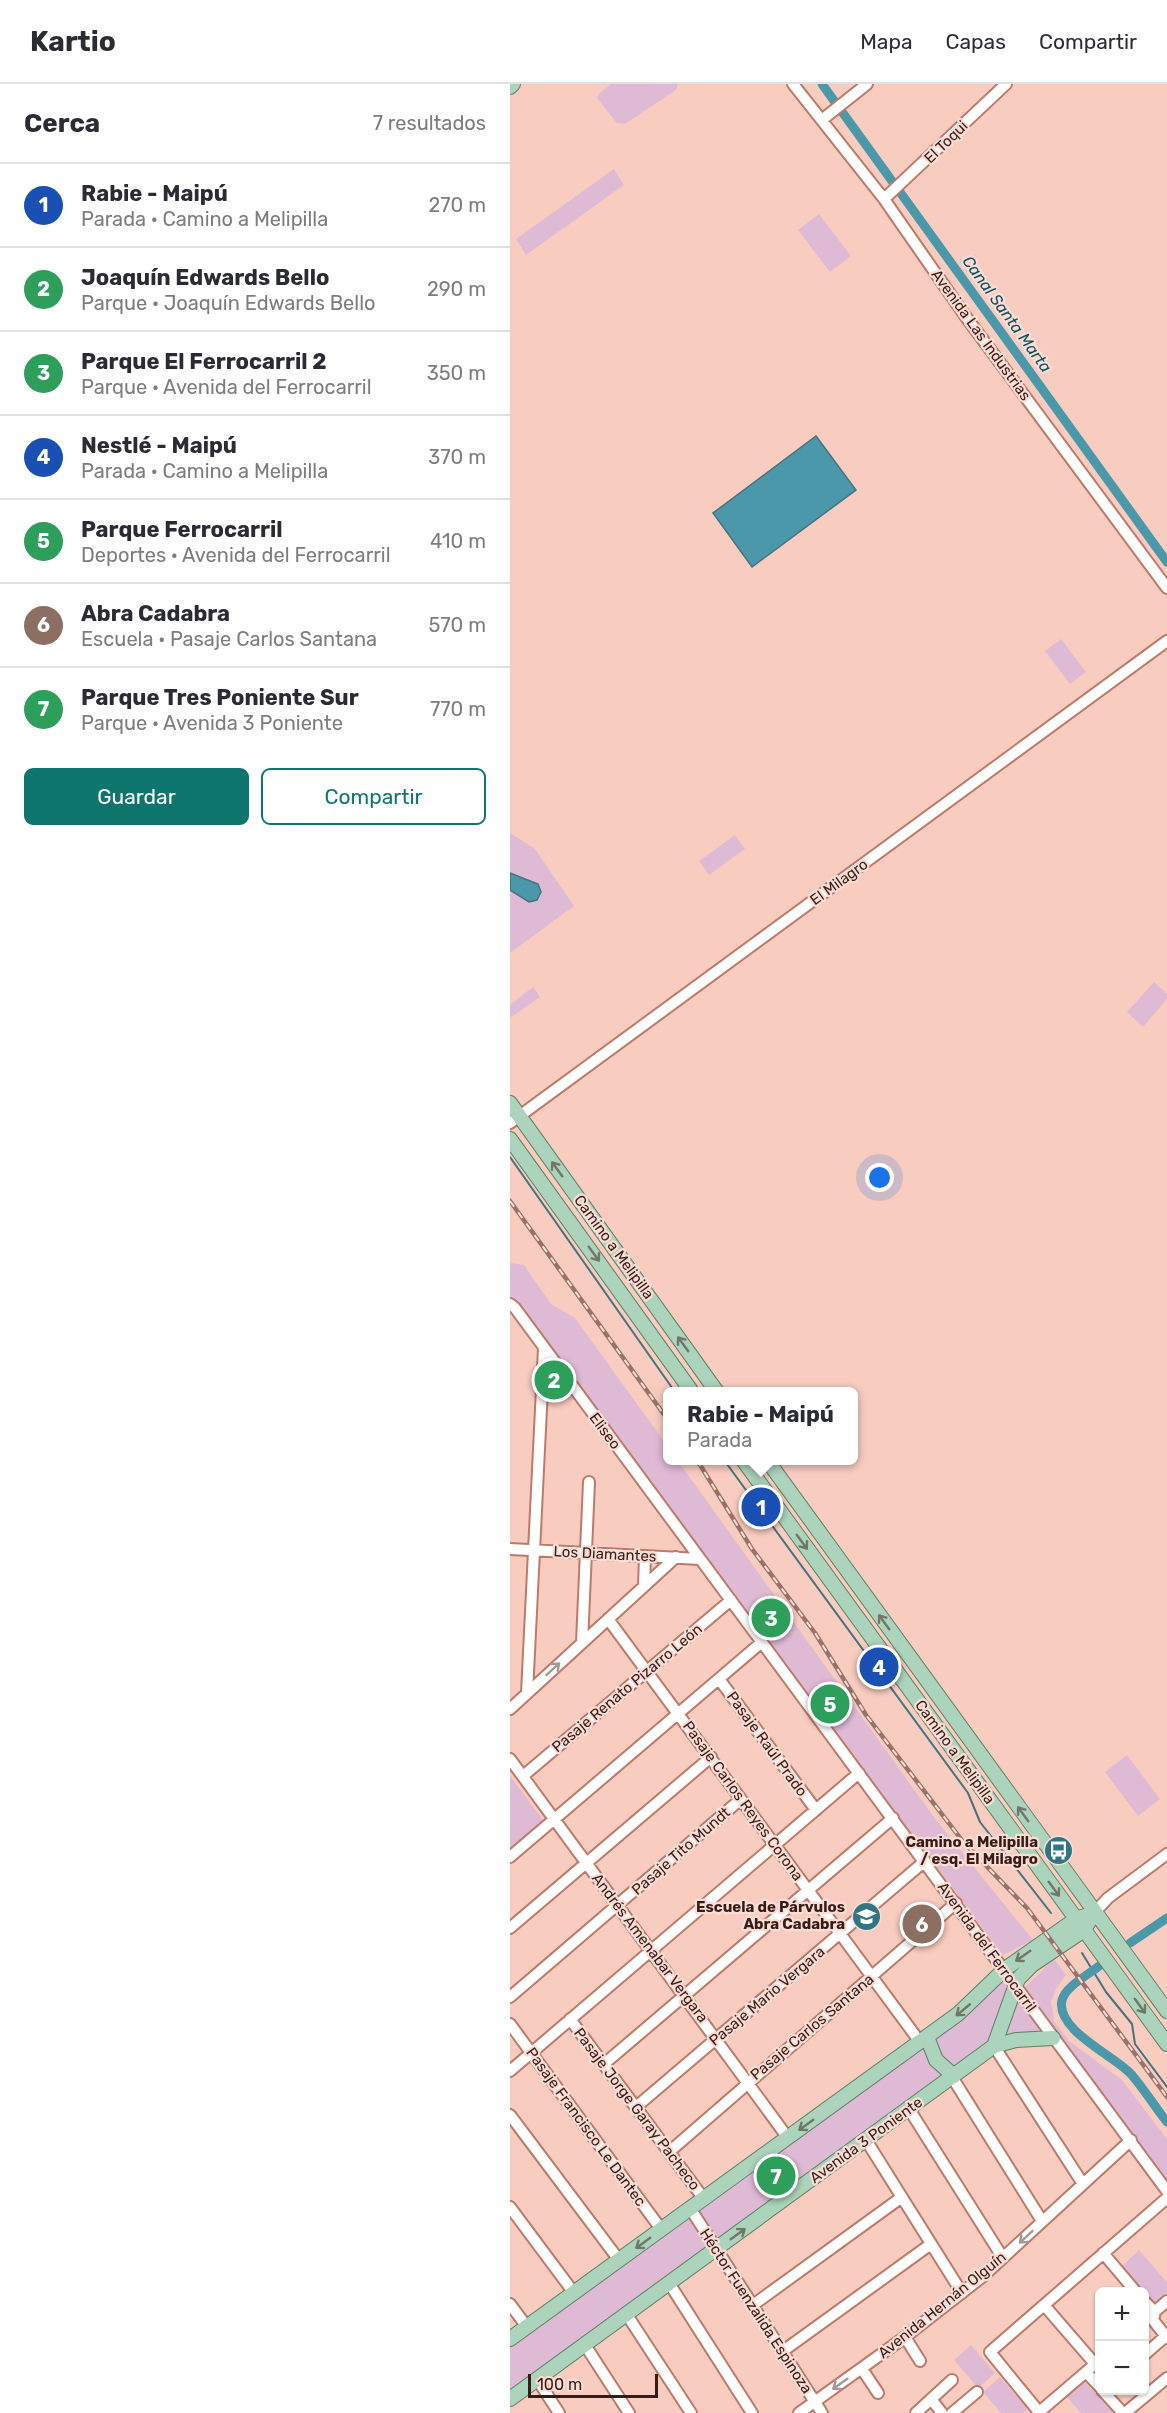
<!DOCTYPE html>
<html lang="es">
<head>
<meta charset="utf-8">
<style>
	:root { --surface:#fff; --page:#f7f7f7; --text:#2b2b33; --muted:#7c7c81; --line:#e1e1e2; --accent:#0f766e }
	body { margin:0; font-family:Rubik,sans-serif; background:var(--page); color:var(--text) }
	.controls { position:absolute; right:18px; bottom:18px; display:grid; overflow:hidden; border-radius:9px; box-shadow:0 2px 4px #0004 }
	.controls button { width:54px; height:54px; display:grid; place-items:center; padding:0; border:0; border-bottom:2px solid var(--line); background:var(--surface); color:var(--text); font:30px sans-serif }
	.scale { position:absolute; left:18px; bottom:15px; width:130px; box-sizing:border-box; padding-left:6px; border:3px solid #371c15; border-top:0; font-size:16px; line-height:21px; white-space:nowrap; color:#371c15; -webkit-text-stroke:4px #fcddd5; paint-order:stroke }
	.you { position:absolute; left:370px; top:1094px; width:21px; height:21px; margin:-15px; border:4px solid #fff; border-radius:50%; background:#1a73e8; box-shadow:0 0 0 9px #1a73e833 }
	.badge { display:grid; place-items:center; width:39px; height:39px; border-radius:50%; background:var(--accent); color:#fff; font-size:20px; font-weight:700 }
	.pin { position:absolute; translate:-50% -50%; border:3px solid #fff; box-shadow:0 2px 6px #0006 }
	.popup { position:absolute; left:153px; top:1303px; width:195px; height:78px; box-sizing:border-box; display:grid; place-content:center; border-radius:9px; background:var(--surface); filter:drop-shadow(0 2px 4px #0005); font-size:20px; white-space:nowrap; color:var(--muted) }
	.popup b { font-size:22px; color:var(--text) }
	.popup::after { content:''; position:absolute; left:50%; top:100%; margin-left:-12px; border:12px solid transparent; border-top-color:var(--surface) }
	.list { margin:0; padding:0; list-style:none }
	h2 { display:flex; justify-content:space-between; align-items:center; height:78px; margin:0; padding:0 24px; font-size:26px }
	h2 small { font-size:20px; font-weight:400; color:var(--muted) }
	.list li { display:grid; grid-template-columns:39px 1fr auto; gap:18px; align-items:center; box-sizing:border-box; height:84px; padding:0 24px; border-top:2px solid var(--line) }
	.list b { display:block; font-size:22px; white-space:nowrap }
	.list p { margin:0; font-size:20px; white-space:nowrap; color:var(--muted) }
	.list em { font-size:20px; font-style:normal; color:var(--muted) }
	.actions { display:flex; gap:12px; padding:18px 24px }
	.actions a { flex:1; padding:14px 0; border:2px solid var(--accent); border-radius:9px; text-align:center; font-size:21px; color:var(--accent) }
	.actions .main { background:var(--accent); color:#fff }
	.map { position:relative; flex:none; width:657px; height:2329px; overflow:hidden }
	header { display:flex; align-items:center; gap:36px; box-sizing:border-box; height:84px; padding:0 30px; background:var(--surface); border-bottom:2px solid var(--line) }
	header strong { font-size:28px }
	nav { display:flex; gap:33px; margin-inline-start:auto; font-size:21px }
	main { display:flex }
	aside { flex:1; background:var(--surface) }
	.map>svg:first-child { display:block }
</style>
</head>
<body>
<header>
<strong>Kartio</strong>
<nav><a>Mapa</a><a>Capas</a><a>Compartir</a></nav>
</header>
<main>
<aside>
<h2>Cerca<small>7 resultados</small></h2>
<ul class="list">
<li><span class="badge" style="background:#1a4fb4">1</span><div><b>Rabie - Maipú</b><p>Parada · Camino a Melipilla</p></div><em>270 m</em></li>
<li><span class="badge" style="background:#2e9e5b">2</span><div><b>Joaquín Edwards Bello</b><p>Parque · Joaquín Edwards Bello</p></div><em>290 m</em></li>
<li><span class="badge" style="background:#2e9e5b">3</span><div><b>Parque El Ferrocarril 2</b><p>Parque · Avenida del Ferrocarril</p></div><em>350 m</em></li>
<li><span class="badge" style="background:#1a4fb4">4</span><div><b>Nestlé - Maipú</b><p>Parada · Camino a Melipilla</p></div><em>370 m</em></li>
<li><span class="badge" style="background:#2e9e5b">5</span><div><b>Parque Ferrocarril</b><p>Deportes · Avenida del Ferrocarril</p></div><em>410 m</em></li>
<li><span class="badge" style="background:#8d6e63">6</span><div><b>Abra Cadabra</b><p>Escuela · Pasaje Carlos Santana</p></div><em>570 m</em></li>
<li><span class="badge" style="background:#2e9e5b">7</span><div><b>Parque Tres Poniente Sur</b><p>Parque · Avenida 3 Poniente</p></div><em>770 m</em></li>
</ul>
<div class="actions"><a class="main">Guardar</a><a>Compartir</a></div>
</aside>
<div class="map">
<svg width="657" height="2329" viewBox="0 0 657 2329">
	<rect width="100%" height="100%" fill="#f9ccc0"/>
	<!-- green -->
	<path fill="#dfbad5" d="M101 0H168L166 6 115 40 107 39 87 14 89 10Z
		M104 85 114 101 16 171 6 155Z
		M309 130 341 172 320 188 288 146Z
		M551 555 576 588 560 600 535 567Z
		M0 749 25 765 64 822 0 869Z
		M225 751 235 765 199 791 189 777Z
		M644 898 657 910V915L633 943 617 928Z
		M23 903 30 913 0 934V921Z
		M0 1179 14 1181 41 1220 65 1234 158 1363V1376L168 1377 426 1736 523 1856 493 1871 0 1219Z
		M38 1278 65 1316 36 1314Z
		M617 1671 650 1715 628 1732 595 1688Z
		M0 1692 33 1736 0 1765Z
		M544 1875 556 1891 546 1905 541 1918 544 1937 559 1957 612 1996 657 2055V2098L516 1911 515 1903Z
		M491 1893 500 1904 483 1956 0 2312V2262L450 1935 479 1911Z
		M508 1913 529 1945 527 1950 494 1954Z
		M629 2166 657 2198V2208L645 2219 612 2182Z
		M461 2261 485 2289 468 2304 444 2276Z
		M490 2293 518 2325 514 2329H491L473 2308Z
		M574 2297 603 2329H571L556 2312Z"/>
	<!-- water -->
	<path fill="#4b98ab" stroke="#45737e" stroke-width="1.5" d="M306 352 346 406 242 483 203 429Z
		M0 789 28 800 31 808 27 816 19 818 0 806Z"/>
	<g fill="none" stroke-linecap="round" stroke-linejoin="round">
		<!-- stream -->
		<path stroke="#45737e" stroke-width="2" d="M0 1073 165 1308
			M214 1376 458 1709 470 1738 541 1829
			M572 1869 596 1908 622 1940 625 1960 657 2003"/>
		<!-- canal -->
		<path stroke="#4b98ab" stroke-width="9" d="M312 0 657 478
			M620 1859 657 1834
			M589 1882C578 1891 556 1902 552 1916 545 1946 605 1972 621 1990 634 2005 645 2023 657 2038"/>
		<defs>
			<path id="minor" d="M283 0 374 115 456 233 657 504
				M313 35 357 0
				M374 115 496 0
				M0 1039 657 557
				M0 1220 5 1224 657 2107
				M0 1465 190 1475
				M134 1502 135 1472
				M98 1535 410 1958
				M72 1559 79 1398
				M209 1595 306 1726
				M17 1609 34 1264
				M0 1625 166 1473
				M0 1675 278 2054
				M13 1692 221 1516
				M0 1773 252 1558
				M584 1829 598 1814 657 1770
				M0 1844 201 1673
				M0 1913 231 1715
				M60 1935 194 2115
				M0 1940 151 2145
				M484 1962 573 2100
				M94 1980 383 1734
				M0 1987 349 1689
				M442 1993 532 2137
				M126 2023 415 1777
				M399 2025 493 2174
				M0 2031 109 2176
				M356 2056 452 2209
				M159 2068 446 1819
				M0 2123 64 2209
				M180 2124 312 2329
				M593 2169 626 2208
				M159 2199 242 2329
				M634 2217 645 2228 643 2236 657 2254
				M0 2220 17 2243
				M243 2221 392 2113
				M534 2221 585 2280
				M117 2231 181 2329
				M634 2237 657 2217
				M395 2253 410 2277
				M75 2261 119 2329
				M273 2267 421 2160
				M634 2271 657 2251
				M352 2285 368 2309
				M576 2288 590 2303
				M27 2295 49 2329
				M592 2306 613 2329
				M421 2315 432 2329
				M529 2328 480 2268 657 2114
				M289 2329 395 2253 472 2193 621 2056
				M406 2329 442 2296
				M442 2329 467 2308
				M528 2329 590 2276
				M615 2329 657 2294"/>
			<path id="major" d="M0 3 3 0
				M0 1019 207 1308
				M0 1055 182 1308
				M233 1376 657 1960
				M257 1376 657 1927
				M417 1953 426 1976 444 1992
				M484 1962 506 1956 543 1954
				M0 2255 448 1930 495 1885 566 1835 584 1829
				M0 2315 484 1962 508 1895 522 1881 574 1846 584 1829"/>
		</defs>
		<!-- minor casing -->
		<use href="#minor" stroke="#be7a68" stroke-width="14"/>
		<!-- major casing -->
		<use href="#major" stroke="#5f8063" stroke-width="16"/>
		<!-- minor -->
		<use href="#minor" stroke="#fff" stroke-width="10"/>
		<!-- major -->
		<use href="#major" stroke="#acd3bb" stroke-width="14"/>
		<defs>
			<path id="rail" d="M0 1117 158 1336
				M187 1376 242 1465 305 1549 356 1631 454 1759 517 1824 657 2013"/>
		</defs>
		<!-- rail casing -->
		<use href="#rail" stroke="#977369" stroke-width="4.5"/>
		<!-- rail -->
		<use href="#rail" stroke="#fcddd5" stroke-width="2" stroke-dasharray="7" stroke-linecap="butt"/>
	</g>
	<!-- one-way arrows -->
	<defs><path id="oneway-shaft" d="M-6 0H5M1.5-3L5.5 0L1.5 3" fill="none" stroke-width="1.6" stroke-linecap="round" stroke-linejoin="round" transform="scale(1.5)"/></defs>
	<g stroke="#727868">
		<use href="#oneway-shaft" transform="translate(47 1085) rotate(-126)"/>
		<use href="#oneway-shaft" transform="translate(84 1170) rotate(54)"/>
		<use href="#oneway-shaft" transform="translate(173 1260) rotate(-126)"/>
		<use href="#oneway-shaft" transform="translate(292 1458) rotate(54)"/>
		<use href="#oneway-shaft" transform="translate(374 1538) rotate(-126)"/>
		<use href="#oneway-shaft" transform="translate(513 1730) rotate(-126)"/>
		<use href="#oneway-shaft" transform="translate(544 1805) rotate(54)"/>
		<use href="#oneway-shaft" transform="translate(513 1872) rotate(145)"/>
		<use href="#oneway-shaft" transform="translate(630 1922) rotate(54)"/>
		<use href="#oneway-shaft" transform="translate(453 1926) rotate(140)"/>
		<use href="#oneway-shaft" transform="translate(296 2041) rotate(144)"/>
		<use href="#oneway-shaft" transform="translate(228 2150) rotate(-36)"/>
		<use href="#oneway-shaft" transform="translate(133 2159) rotate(144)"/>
	</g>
	<g stroke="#a59996">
		<use href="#oneway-shaft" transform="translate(43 1585) rotate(-42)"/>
		<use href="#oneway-shaft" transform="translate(516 2153) rotate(137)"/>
		<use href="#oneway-shaft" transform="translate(330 2300) rotate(145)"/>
	</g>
	<!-- icons -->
	<defs>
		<symbol id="bus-disc" viewBox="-11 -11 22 22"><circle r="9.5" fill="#317584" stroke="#fcddd5"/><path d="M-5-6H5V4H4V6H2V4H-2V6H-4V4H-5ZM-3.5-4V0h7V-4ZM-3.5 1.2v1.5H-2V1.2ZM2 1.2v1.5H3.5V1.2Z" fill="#fff"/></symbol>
		<symbol id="school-disc" viewBox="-11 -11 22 22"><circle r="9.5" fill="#317584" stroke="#fcddd5"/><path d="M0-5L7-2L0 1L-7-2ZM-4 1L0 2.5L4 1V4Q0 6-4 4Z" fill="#fff"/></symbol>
	</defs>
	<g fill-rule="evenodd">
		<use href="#bus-disc" x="532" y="1750" width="33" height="33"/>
		<use href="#school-disc" x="340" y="1816" width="33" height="33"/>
	</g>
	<g text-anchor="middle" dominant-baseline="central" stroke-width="4.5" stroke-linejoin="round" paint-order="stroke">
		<!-- street labels -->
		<g font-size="15" fill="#371c15" stroke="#fcddd5">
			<text transform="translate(436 58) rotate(-44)">El Toqui</text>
			<text transform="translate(471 251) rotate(54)">Avenida Las Industrias</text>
			<text transform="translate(329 798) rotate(-36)">El Milagro</text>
			<text transform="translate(104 1163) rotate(54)">Camino a Melipilla</text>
			<text transform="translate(95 1347) rotate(53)">Eliseo</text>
			<text transform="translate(95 1470) rotate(3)">Los Diamantes</text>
			<text transform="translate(117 1604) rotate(-40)">Pasaje Renato Pizarro León</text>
			<text transform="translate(257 1660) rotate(54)">Pasaje Raúl Prado</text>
			<text transform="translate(445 1668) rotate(54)">Camino a Melipilla</text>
			<text transform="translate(233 1717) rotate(54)">Pasaje Carlos Reyes Corona</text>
			<text transform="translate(171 1767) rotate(-41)">Pasaje Tito Mundt</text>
			<text transform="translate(477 1863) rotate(54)">Avenida del Ferrocarril</text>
			<text transform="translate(140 1864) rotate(53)">Andrés Amenabar Vergara</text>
			<text transform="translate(257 1912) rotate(-40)">Pasaje Mario Vergara</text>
			<text transform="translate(302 1943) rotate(-40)">Pasaje Carlos Santana</text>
			<text transform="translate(127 2025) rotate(53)">Pasaje Jorge Garay Pacheco</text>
			<text transform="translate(76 2043) rotate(54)">Pasaje Francisco Le Dantec</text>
			<text transform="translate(356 2056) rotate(-36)">Avenida 3 Poniente</text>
			<text transform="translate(432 2221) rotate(-39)">Avenida Hernán Olguín</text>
			<text transform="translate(246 2227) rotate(57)">Héctor Fuenzalida Espinoza</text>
		</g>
		<!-- poi labels -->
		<g font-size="15" font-weight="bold" fill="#371c15" stroke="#fcddd5" text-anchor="end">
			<text x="528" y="1758">Camino a Melipilla<tspan x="528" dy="17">/ esq. El Milagro</tspan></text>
			<text x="335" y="1823">Escuela de Párvulos<tspan x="335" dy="17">Abra Cadabra</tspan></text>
		</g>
		<!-- water labels -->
		<g font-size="16" font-style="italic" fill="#0c505e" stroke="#fcddd5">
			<text transform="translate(497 230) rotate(54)">Canal Santa Marta</text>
		</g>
	</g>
</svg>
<div class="controls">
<button>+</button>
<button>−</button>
</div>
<div class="scale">100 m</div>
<div class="you"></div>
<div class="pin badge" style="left:251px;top:1423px;background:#1a4fb4">1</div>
<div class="popup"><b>Rabie - Maipú</b>Parada</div>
<div class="pin badge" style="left:44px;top:1296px;background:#2e9e5b">2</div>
<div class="pin badge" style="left:261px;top:1534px;background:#2e9e5b">3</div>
<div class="pin badge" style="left:369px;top:1583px;background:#1a4fb4">4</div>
<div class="pin badge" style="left:320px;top:1620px;background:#2e9e5b">5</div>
<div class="pin badge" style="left:412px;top:1840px;background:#8d6e63">6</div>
<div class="pin badge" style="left:266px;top:2092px;background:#2e9e5b">7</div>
</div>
</main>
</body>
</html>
